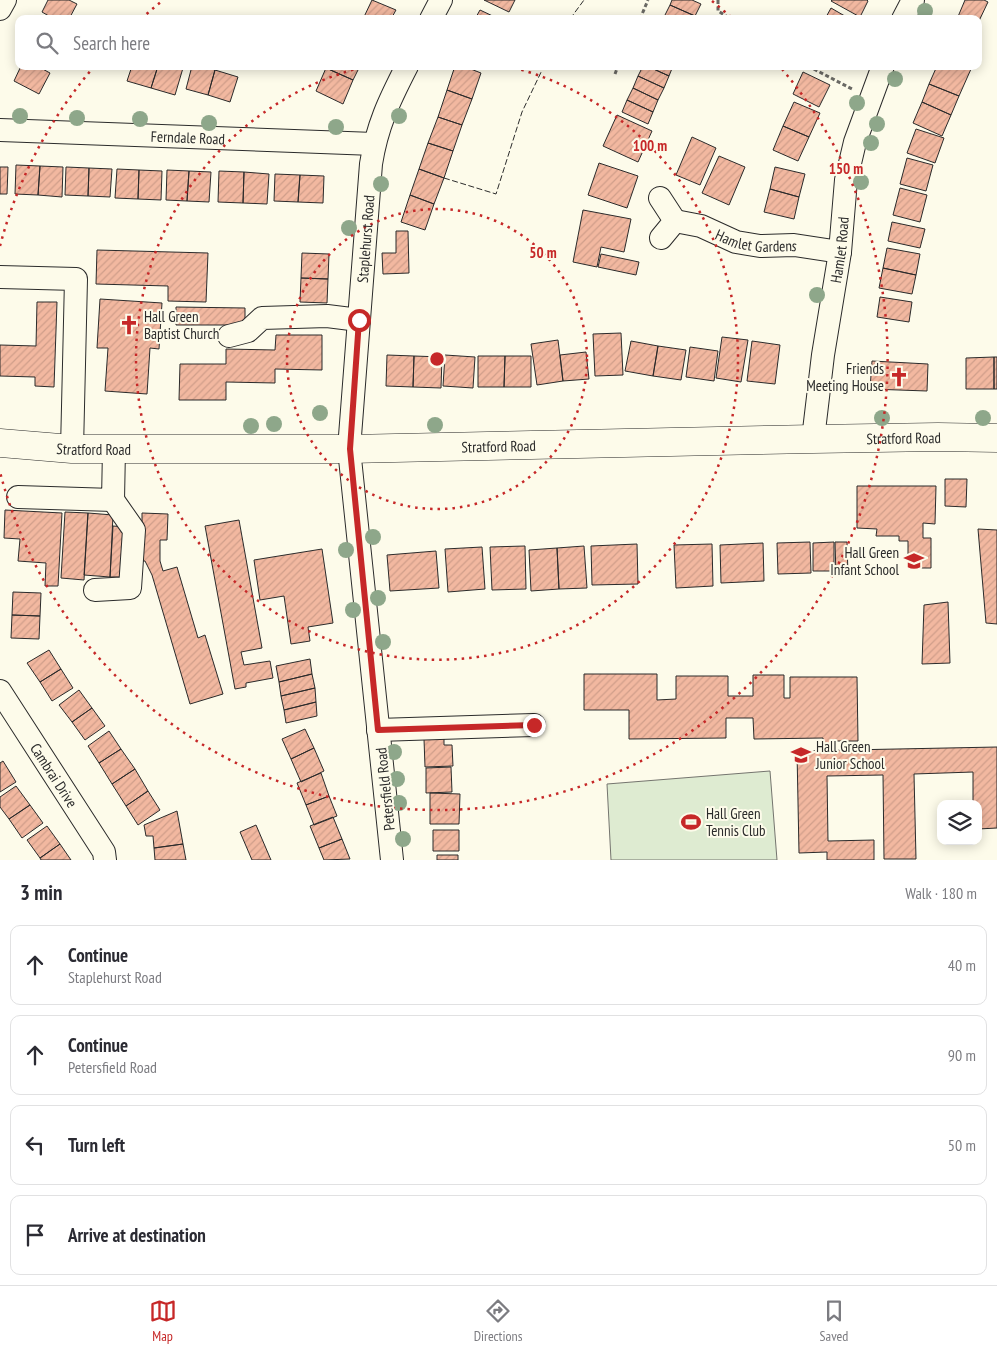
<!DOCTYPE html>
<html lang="en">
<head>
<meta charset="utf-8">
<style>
	:root { --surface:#fff; --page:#f2f2f3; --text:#2b2b33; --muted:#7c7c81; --line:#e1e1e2; --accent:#c62828 }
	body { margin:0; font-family:"PT Sans Narrow",sans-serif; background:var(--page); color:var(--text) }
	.controls { position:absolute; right:15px; bottom:15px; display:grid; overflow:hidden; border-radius:10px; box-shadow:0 2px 12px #0003 }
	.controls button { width:45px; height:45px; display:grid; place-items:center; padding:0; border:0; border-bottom:1px solid var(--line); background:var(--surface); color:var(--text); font:25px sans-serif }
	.stop { position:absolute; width:15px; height:15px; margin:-11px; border:4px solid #c62828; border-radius:50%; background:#fff }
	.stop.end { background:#c62828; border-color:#fff; box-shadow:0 1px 5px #0008 }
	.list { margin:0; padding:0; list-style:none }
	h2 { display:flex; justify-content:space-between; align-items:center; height:65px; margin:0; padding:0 20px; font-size:21px }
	h2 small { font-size:16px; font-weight:400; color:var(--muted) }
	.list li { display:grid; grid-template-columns:32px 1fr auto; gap:15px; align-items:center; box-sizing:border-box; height:80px; margin:0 10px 10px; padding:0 10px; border:1px solid var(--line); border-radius:10px }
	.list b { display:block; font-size:19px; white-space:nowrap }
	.list p { margin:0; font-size:16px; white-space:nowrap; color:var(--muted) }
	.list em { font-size:16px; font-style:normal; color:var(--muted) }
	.icon { flex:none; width:28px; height:28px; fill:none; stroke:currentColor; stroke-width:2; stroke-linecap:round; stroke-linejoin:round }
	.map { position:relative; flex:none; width:997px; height:860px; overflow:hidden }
	.search { position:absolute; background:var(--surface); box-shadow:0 2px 12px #0003; left:15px; right:15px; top:15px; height:55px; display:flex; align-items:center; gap:12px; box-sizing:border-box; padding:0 18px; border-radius:10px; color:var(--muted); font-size:19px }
	.sheet { height:425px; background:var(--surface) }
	nav { display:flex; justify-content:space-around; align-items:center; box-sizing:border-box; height:70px; border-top:1px solid var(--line); background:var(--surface); font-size:14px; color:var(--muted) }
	nav a { display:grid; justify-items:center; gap:2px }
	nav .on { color:var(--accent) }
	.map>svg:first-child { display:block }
</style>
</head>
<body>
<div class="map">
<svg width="997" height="860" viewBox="0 0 997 860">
	<defs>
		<pattern id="building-hatch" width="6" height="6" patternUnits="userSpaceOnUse" patternTransform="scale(1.25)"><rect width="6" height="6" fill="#f2b8a0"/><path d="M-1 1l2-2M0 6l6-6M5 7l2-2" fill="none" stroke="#d09e8a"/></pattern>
	</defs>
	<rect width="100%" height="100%" fill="#fdfbea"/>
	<!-- green -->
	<path fill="#deebd1" stroke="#74746e" d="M770 771 777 860H611L607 784Z"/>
	<!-- building -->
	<path fill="url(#building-hatch)" stroke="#2b2b2b" d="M48 0H69L77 4 69 19H54L42 12Z
		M372 0 396 10 391 19H363Z
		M484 0H515L509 12Z
		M672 0H692L701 4 695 16 670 5Z
		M832 0H867L868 1 860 17 831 1Z
		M965 0H984L988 2 978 23V19H957Z
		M670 5 695 16 694 19H669L664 17Z
		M831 8 850 19H825Z
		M480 10 499 19H475Z
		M21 66H37L50 73 39 94 14 81Z
		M132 66H158L151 88 127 81Z
		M158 66H177L183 68 175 95 151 88Z
		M192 66H202L215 70 208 95 186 89Z
		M327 66H360L353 80 326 68Z
		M455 66H463L481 73 472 99 447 90Z
		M643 66H647L669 76 664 88 638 76Z
		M647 66H673L669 76Z
		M937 66H965L971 69 959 96 929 84Z
		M326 68 353 80 343 104 316 91Z
		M215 70 238 77 230 102 208 95Z
		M803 72 830 85 819 107 793 94Z
		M638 76 664 88 658 100 633 88Z
		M929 84 959 96 951 115 922 102Z
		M633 88 658 100 653 112 627 100Z
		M447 90 472 99 462 125 438 117Z
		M627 100 653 112 648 124 622 112Z
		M794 102 820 113 809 137 783 126Z
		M922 102 951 115 942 136 913 123Z
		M617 115 652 131 638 162 603 146Z
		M438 117 462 125 453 151 428 143Z
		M783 126 809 137 798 161 773 150Z
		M916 129 944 138 935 163 907 153Z
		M692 137 716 148 700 185 676 175Z
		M428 143 453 151 444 178 419 169Z
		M719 156 745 167 729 205 702 193Z
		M907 158 933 165 926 191 900 184Z
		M599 163 638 176 627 208 588 195Z
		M16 165 40 166 38 195 15 194Z
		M40 166 63 167 62 197 38 195Z
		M0 167H8L7 194H0Z
		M66 167 89 168 88 196 65 195Z
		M775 167 805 174 799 197 770 189Z
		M89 168 112 169 110 197 88 196Z
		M117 169 139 170 138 199 115 198Z
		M419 169 444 178 434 204 410 195Z
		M139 170 162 171 161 200 138 199Z
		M167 170 189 171 187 201 166 200Z
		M189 171 211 172 209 202 187 201Z
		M219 171 244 172 243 203 218 202Z
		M244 172 269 174 267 204 243 203Z
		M275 174 300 175 298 202 274 201Z
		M300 175 324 176 323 203 298 202Z
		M900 188 927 195 920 222 893 215Z
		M770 189 799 197 794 219 764 212Z
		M410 195 434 204 425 230 401 222Z
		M583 210 631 219 624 252 601 247 597 267 573 262Z
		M892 222 925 229 920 248 888 241Z
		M396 231H408L409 273 383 274 382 253H396Z
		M887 248 920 254 916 275 883 268Z
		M97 250 208 253 206 302 168 301V286L96 284Z
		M302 253 329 254 328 279 301 278Z
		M601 254 639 262 636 275 598 267Z
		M883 268 916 275 912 294 879 288Z
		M301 278 328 279 327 303 300 302Z
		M880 297 912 302 909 322 877 317Z
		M100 299 162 303 159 349 150 348 147 394 105 391 108 348H97Z
		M37 302H57L54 387 35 386V377L0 376V345L36 346Z
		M176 307 245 308V325H176Z
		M621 333 623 375 595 376 593 334Z
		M276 335H322V370L275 369V383L226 382V400H179L180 364H226V349L275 350Z
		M722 337 748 340 741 382 716 378Z
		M558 340 563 381 537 385 531 344Z
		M631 341 658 346 653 376 625 371Z
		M752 341 780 345 775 384 747 381Z
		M658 346 686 350 681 380 653 376Z
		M690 347 718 351 714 381 686 377Z
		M586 352 589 379 563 381 560 355Z
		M387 355 414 356 413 387 386 386Z
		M445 355 475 357 473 388 443 386Z
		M414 356 442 357 441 388 413 387Z
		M478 356H505L504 387H478Z
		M505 356H531V387H504Z
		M994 357V389H966V358Z
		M994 357H997V389H994Z
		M872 361 928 364 927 391 870 389Z
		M945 479H967L966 507 945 506Z
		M857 486H936L935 524 923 523V538H931V568H908V541H899V536H876L877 529 857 528Z
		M5 510 62 513 58 586H45L46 563 18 561 20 539 4 538Z
		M65 512 88 513 84 580 61 578Z
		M88 513 113 515 110 577 84 575Z
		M142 513 168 514 167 540H160V561L163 571 177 567 198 638 205 635 223 694 190 704 152 575 145 561H142Z
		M239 520 262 648 241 652 244 665 270 661 273 678 246 683V687L235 689 205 526Z
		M113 526 126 527 123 577H110Z
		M978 529 997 530V624L986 623Z
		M810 542 811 573 778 574 777 543Z
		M834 542V571H813V543Z
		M835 542H847L848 575 836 576Z
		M763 543 764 581 721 583 720 545Z
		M637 544 638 584 592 585 591 546Z
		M712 544 713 586 676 588 674 545Z
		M525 546 526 589 492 590 490 547Z
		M584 546 587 588 559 589 557 548Z
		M482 547 485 589 448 592 445 549Z
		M557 548 559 589 531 591 529 550Z
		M322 549 333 623 308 627 310 641 291 644 284 596 260 600 254 560Z
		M436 551 439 588 390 591 387 555Z
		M13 592 41 593 40 616 12 615Z
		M948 602 950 663 922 664 924 605Z
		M12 615 40 616 39 639 11 638Z
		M49 650 61 669 40 682 27 663Z
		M310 659 312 674 279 682 276 666Z
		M61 669 73 688 52 701 40 682Z
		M312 674 315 688 281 696 279 682Z
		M584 674H657V700L676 699V676H728V696H753V675H784V698H790V677H857L858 741H833V751H823V738L754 739 753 718H726V738L629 739V710H584Z
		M315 688 316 702 284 710 281 696Z
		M79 690 92 708 72 722 59 705Z
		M316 702 317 716 286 723 284 710Z
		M92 708 105 726 85 740 72 722Z
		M305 729 314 748 291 759 282 739Z
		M109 731 121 749 99 763 88 746Z
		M444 738V745H452L453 766 425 767 424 739Z
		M997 747V828L978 829V804H973V772L914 774 916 859H884L883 775 827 776 828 841 874 840V860H827V852L799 853 797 751Z
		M314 748 324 771 301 782 291 759Z
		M121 749 135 769 112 784 99 763Z
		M3 761 16 782 0 792V763Z
		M451 767 452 792 426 793V768Z
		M135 769 148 791 126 806 112 784Z
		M321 773 329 796 306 805 297 783Z
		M16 786 30 805 9 819 0 807V797Z
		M148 791 160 810 138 825 126 806Z
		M430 793 460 794 459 824H430Z
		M329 796 337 816 314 825 306 805Z
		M30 805 43 823 22 838 9 819Z
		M177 811 183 844 154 848 153 836H146L144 825Z
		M333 817 342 839 319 848 310 826Z
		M256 825 271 860H252L240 832Z
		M47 826 60 844 40 858 27 840Z
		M433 830H459V851H433Z
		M342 839 350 859 324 860 319 848Z
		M60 844 71 860H41L40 858Z
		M183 844 186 860H155L154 848Z
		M437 855H458V860H437Z"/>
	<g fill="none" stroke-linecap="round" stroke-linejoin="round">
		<defs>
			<g id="minor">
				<path d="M0 9 5 0"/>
				<path d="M431 19 441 0"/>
				<path d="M903 19 913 0"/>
				<path id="s1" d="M0 130 374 144"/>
				<path d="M660 198 675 221 661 238"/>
				<path id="s2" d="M675 221 701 226 736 242 760 246 794 245 840 252"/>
				<path d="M0 277 76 279 72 449"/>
				<path d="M229 336 248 331 262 318 327 316 359 320"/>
				<path id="s3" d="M813 439 823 355 840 252 846 180 855 142 883 66"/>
				<path d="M18 497 113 500 114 449"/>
				<path d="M95 590 130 588 134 530 113 500"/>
				<path id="s4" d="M0 691 104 852 105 860"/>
				<path d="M378 730 534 725"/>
				<path id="s5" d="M392 860 349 449 371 164C377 126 389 101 407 66"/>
			</g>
			<g id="highway">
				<path id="s6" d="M0 443 72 449H349L813 439 938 437 997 438"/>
			</g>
		</defs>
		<!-- minor casing -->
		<use href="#minor" stroke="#2b2b2b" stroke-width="24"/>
		<!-- highway casing -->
		<use href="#highway" stroke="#2b2b2b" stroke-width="29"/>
		<!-- path -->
		<path stroke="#6a6964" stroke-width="3" stroke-dasharray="4 2.5" stroke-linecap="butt" d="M718 0V11L731 19
			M640 19 648 0
			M808 66 852 89
			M615 74 618 66"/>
		<!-- minor -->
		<use href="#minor" stroke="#fdfbea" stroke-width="22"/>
		<!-- highway -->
		<use href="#highway" stroke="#fdfbea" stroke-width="28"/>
		<!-- fence -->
		<path stroke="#2b2b2b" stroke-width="1" stroke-dasharray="6 2.5" stroke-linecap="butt" d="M570 19 584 0
			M444 178 496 194 522 112 544 66"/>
	</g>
	<!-- trees -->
	<g fill="#8ea78a">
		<circle cx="925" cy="11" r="8"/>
		<circle cx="895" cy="79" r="8"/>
		<circle cx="857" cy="103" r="8"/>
		<circle cx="20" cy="116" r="8"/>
		<circle cx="399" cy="116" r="8"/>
		<circle cx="77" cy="118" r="8"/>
		<circle cx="140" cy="119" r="8"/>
		<circle cx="209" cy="123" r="8"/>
		<circle cx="877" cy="124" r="8"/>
		<circle cx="336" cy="127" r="8"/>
		<circle cx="871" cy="143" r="8"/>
		<circle cx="861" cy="182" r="8"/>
		<circle cx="381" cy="184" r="8"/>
		<circle cx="349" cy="228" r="8"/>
		<circle cx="817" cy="295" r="8"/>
		<circle cx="320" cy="413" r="8"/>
		<circle cx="882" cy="418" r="8"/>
		<circle cx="983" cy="418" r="8"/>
		<circle cx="274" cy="424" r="8"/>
		<circle cx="435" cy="425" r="8"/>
		<circle cx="251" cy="426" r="8"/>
		<circle cx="373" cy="537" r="8"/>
		<circle cx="346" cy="550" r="8"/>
		<circle cx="378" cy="598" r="8"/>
		<circle cx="353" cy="610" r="8"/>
		<circle cx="383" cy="642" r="8"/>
		<circle cx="394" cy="752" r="8"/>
		<circle cx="397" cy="779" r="8"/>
		<circle cx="399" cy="803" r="8"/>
		<circle cx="403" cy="839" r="8"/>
	</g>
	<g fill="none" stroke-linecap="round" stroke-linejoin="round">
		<!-- route -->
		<path stroke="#c62828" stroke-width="6" d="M359 320 350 449 378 730 534 725"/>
	</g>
	<!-- distance rings -->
	<g fill="none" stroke="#c62828" stroke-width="2.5" stroke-dasharray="2.5 5">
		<circle cx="437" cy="359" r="150"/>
		<path d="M507 66A301 301 0 1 1 367 66"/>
		<path d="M0 246A451 451 0 0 1 92 69M141 19A451 451 0 0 1 162 1M712 1A451 451 0 0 1 733 19M782 69A451 451 0 1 1 0 472"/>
	</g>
	<!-- icons -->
	<defs>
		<symbol id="church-bare" viewBox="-9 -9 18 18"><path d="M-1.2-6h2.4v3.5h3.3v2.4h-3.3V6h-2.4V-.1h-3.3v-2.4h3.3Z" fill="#c62828" stroke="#fdfbea" stroke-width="2.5" paint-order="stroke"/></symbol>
		<symbol id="school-bare" viewBox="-9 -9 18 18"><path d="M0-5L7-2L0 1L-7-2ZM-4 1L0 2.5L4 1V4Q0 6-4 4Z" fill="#c62828" stroke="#fdfbea" stroke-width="2.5" paint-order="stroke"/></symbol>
		<symbol id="stadium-bare" viewBox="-9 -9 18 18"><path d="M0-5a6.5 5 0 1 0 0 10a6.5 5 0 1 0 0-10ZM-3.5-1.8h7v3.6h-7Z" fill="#c62828" stroke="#fdfbea" stroke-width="2.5" paint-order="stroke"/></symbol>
	</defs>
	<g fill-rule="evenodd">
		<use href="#church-bare" x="115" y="311" width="28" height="28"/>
		<use href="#church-bare" x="885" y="363" width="28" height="28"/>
		<use href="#school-bare" x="900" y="547" width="28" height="28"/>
		<use href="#school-bare" x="787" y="741" width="28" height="28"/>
		<use href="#stadium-bare" x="677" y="808" width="28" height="28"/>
	</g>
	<g text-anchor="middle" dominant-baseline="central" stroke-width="4" stroke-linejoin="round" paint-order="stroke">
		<!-- street labels -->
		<g font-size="15" fill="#2b2b2b" stroke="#fdfbea">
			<text stroke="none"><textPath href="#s1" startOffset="188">Ferndale Road</textPath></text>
			<text stroke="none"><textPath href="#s2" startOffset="85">Hamlet Gardens</textPath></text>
			<text stroke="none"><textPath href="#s5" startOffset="624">Staplehurst Road</textPath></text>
			<text stroke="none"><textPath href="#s3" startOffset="191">Hamlet Road</textPath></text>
			<text stroke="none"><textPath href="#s6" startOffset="904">Stratford Road</textPath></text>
			<text stroke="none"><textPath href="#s6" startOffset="499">Stratford Road</textPath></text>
			<text stroke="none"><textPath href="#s6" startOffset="94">Stratford Road</textPath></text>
			<text stroke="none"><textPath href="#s4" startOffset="100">Cambrai Drive</textPath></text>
			<text transform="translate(385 789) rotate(-96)">Petersfield Road</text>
		</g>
		<!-- poi labels -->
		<g font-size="15" fill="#2b2b2b" stroke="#fdfbea" text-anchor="start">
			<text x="144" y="316">Hall Green<tspan x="144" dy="17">Baptist Church</tspan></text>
			<text x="884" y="368" text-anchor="end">Friends<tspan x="884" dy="17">Meeting House</tspan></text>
			<text x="899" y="552" text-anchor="end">Hall Green<tspan x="899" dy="17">Infant School</tspan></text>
			<text x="816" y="746">Hall Green<tspan x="816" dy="17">Junior School</tspan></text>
			<text x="706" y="813">Hall Green<tspan x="706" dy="17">Tennis Club</tspan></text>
		</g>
	</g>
	<circle cx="437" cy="359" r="8" fill="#c62828" stroke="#fdfbea" stroke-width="2.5"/>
	<g font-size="15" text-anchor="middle" font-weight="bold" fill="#c62828" stroke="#fdfbea" stroke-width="4" stroke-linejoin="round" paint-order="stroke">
		<text x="650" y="151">100 m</text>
		<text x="846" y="174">150 m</text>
		<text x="543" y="258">50 m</text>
	</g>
</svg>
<div class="controls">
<button><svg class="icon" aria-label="layers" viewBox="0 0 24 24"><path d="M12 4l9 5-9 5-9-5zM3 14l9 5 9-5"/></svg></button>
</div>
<div class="stop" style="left:359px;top:320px"></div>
<div class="stop end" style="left:534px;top:725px"></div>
<div class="search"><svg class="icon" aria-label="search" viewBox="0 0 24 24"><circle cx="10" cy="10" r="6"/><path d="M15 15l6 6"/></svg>Search here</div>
</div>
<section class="sheet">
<h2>3 min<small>Walk · 180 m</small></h2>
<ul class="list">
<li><svg class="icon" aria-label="ahead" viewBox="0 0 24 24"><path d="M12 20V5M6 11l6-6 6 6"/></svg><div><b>Continue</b><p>Staplehurst Road</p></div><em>40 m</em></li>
<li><svg class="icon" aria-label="ahead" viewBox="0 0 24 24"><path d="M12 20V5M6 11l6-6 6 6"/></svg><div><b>Continue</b><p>Petersfield Road</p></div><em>90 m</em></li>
<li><svg class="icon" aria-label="left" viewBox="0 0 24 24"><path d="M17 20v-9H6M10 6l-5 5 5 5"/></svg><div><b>Turn left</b></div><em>50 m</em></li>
<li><svg class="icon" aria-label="arrive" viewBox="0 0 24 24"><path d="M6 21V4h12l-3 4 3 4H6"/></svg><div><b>Arrive at destination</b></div></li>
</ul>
</section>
<nav>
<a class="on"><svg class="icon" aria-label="map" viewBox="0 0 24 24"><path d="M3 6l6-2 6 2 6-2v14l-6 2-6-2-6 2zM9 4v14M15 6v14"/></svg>Map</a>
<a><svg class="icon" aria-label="directions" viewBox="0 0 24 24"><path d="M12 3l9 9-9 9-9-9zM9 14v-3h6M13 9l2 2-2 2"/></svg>Directions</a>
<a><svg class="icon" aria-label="saved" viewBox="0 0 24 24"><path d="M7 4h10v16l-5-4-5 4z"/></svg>Saved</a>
</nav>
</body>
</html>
